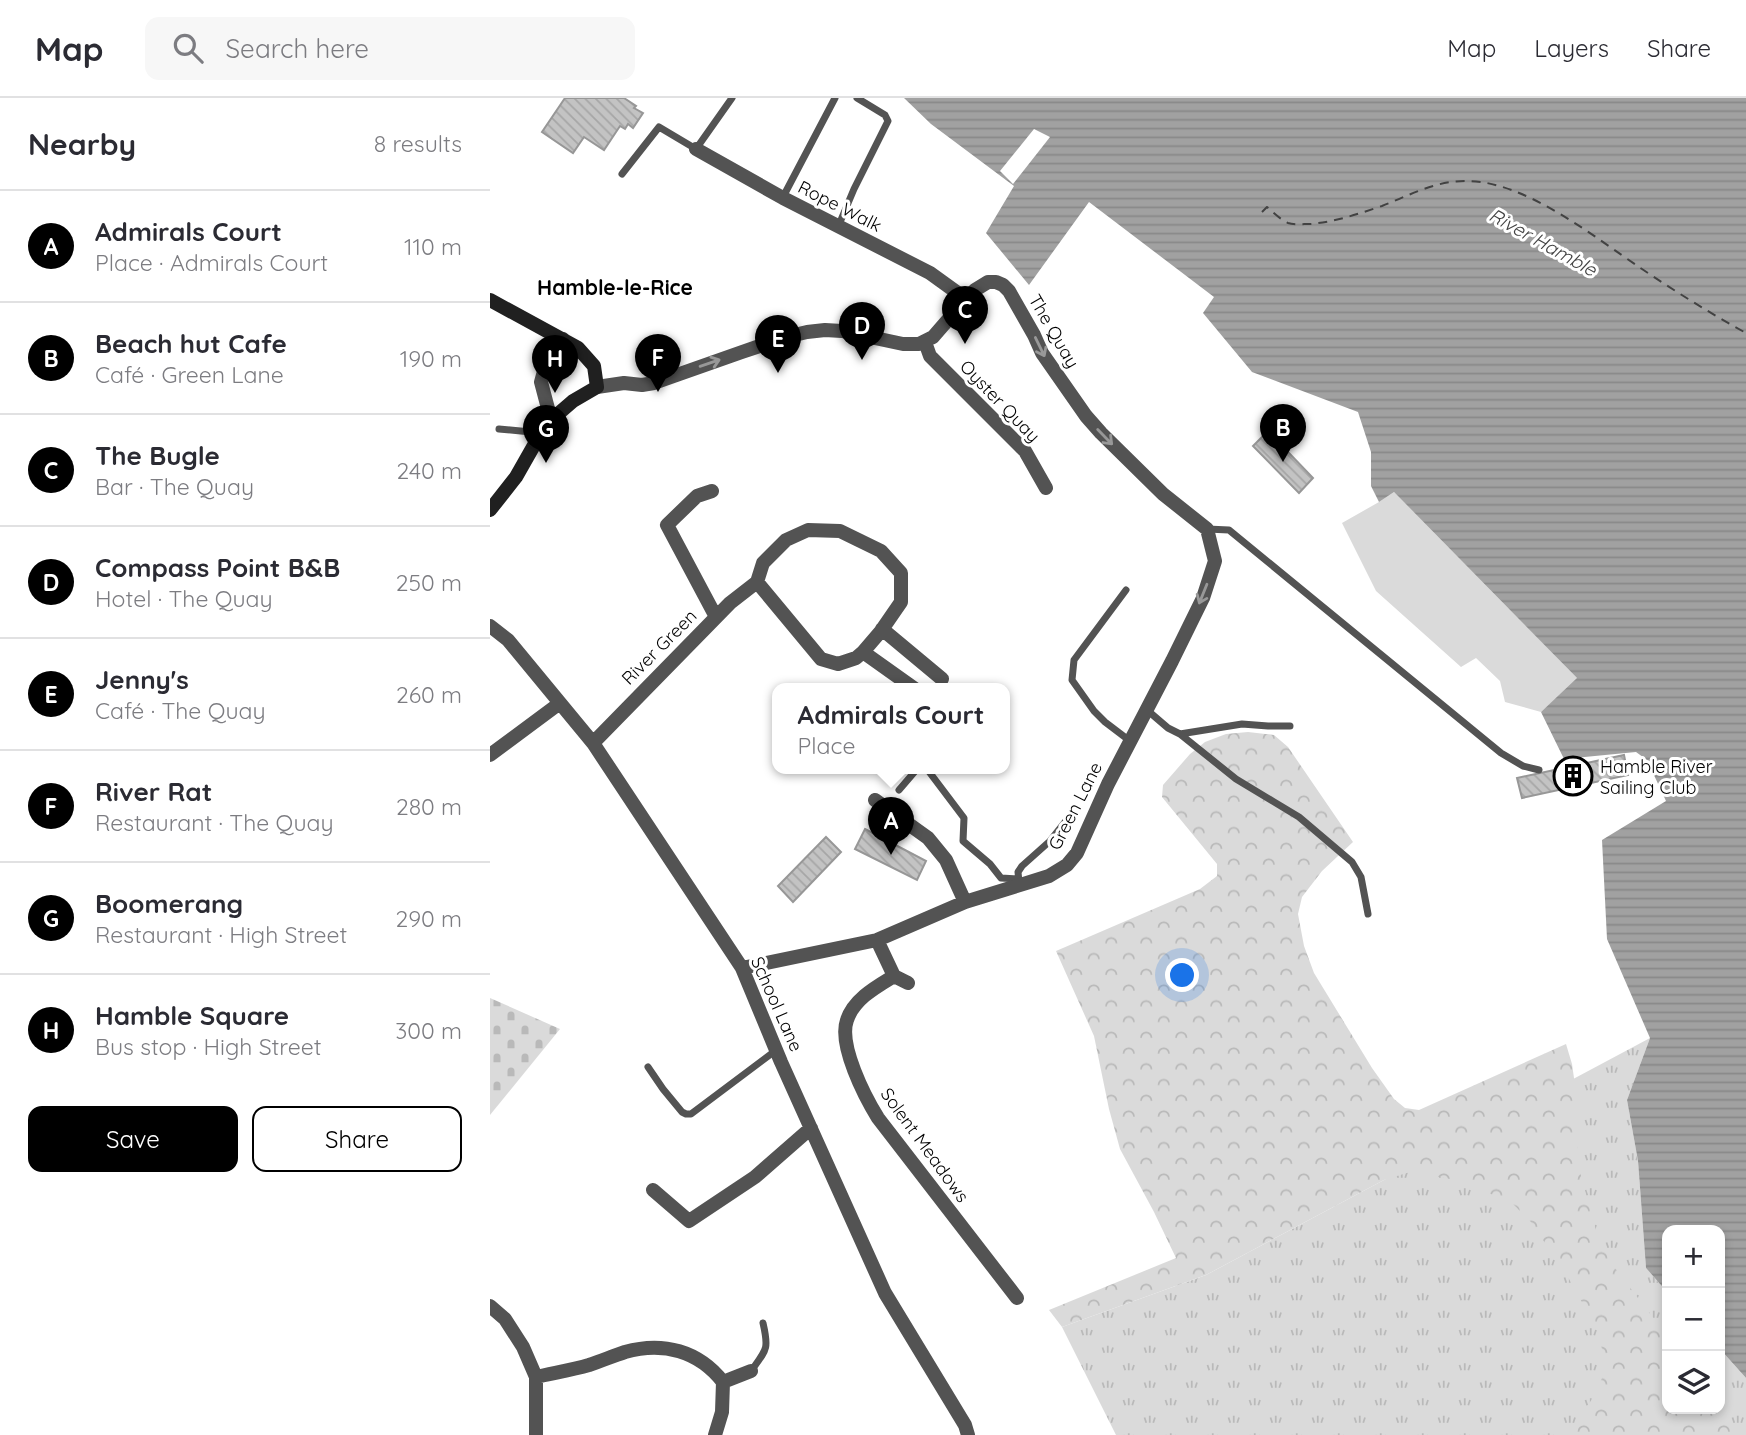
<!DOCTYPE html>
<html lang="en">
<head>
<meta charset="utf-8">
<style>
	:root { --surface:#fff; --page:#f7f7f7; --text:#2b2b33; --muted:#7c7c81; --line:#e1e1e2; --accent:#000 }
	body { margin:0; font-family:Quicksand,sans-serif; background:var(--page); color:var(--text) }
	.controls { position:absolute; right:21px; bottom:21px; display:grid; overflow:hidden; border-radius:14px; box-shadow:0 4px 10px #0003 }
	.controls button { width:63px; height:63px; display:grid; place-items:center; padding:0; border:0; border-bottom:2px solid var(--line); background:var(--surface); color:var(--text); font:35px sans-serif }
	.you { position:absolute; left:693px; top:878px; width:24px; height:24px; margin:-18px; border:5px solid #fff; border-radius:50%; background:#1a73e8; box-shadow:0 0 0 10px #1a73e833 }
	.badge { display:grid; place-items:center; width:46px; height:46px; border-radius:50%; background:var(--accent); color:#fff; font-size:23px; font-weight:700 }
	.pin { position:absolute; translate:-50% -58px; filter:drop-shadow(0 2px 4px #0008) }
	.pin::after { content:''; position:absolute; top:37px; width:24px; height:21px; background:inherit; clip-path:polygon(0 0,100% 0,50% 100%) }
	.popup { position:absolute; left:282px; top:585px; width:238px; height:91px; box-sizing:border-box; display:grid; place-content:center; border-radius:14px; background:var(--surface); filter:drop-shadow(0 2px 5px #0005); font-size:23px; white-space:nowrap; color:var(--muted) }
	.popup b { font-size:26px; color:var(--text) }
	.popup::after { content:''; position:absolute; left:50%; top:100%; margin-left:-14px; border:14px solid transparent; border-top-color:var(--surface) }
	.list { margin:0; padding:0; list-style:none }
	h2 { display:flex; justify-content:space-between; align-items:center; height:91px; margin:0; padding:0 28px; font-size:30px }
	h2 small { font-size:23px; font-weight:400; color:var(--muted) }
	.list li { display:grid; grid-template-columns:46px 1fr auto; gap:21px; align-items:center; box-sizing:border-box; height:112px; padding:0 28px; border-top:2px solid var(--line) }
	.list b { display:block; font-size:26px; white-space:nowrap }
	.list p { margin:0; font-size:23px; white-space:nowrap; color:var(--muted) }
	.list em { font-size:23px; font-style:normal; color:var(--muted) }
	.actions { display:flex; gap:14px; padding:21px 28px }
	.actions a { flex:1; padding:16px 0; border:2px solid var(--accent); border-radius:14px; text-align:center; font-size:24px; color:var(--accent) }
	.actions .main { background:var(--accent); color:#fff }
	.icon { flex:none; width:38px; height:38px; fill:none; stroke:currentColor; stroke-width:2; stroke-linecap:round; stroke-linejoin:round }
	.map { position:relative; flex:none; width:1256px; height:1337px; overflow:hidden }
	header { display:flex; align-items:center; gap:42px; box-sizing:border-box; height:98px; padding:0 35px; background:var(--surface); border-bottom:2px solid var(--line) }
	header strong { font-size:33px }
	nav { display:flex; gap:38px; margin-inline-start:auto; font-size:24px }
	.search { width:490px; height:63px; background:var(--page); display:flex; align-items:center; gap:18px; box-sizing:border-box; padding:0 24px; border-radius:14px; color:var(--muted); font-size:26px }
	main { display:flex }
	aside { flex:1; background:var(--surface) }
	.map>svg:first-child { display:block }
</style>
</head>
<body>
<header>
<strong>Map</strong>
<div class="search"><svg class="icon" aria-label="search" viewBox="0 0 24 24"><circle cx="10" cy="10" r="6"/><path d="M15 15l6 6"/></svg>Search here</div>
<nav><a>Map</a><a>Layers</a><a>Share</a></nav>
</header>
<main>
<aside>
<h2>Nearby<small>8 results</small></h2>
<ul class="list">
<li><span class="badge">A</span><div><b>Admirals Court</b><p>Place · Admirals Court</p></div><em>110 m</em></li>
<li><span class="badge">B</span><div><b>Beach hut Cafe</b><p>Café · Green Lane</p></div><em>190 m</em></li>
<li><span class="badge">C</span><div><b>The Bugle</b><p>Bar · The Quay</p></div><em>240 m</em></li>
<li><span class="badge">D</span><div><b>Compass Point B&amp;B</b><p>Hotel · The Quay</p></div><em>250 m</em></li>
<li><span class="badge">E</span><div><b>Jenny's</b><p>Café · The Quay</p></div><em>260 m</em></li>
<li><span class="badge">F</span><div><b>River Rat</b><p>Restaurant · The Quay</p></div><em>280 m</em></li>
<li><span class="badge">G</span><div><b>Boomerang</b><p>Restaurant · High Street</p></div><em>290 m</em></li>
<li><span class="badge">H</span><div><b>Hamble Square</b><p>Bus stop · High Street</p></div><em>300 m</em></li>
</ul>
<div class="actions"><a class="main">Save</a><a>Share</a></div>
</aside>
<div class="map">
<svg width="1256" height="1337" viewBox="0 0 1256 1337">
	<defs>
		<pattern id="grass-tufts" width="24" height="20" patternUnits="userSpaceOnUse" patternTransform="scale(1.75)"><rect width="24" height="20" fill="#dadada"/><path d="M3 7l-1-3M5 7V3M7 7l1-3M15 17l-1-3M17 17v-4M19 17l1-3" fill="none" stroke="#b9b9b9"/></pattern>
		<pattern id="forest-crowns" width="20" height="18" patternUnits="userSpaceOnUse" patternTransform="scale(1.75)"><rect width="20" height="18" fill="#dadada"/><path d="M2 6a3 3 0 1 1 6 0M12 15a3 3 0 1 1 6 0" fill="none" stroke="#b9b9b9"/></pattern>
		<pattern id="cemetery-stones" width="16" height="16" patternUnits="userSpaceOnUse" patternTransform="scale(1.75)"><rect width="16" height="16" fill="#dadada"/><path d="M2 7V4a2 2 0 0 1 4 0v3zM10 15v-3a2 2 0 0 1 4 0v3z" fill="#b9b9b9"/></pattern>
		<pattern id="water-rules" width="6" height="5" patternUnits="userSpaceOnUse" patternTransform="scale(1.75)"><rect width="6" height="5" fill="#a1a1a1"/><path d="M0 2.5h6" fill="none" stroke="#898989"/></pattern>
		<pattern id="building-back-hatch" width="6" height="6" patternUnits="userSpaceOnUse" patternTransform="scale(1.75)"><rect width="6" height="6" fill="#c3c3c3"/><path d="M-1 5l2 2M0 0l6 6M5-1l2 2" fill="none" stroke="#a6a6a6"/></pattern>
	</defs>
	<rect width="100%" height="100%" fill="#fff"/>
	<!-- grass -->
	<path fill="url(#grass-tufts)" d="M1160 940 1137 1002 1148 1063 1156 1170 1177 1194V1311H1230V1251L1256 1280V1337H626L572 1229 716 1177Z"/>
	<!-- forest -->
	<path fill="url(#forest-crowns)" d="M758 634 784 637 798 649 863 744 832 773 812 799 808 816 814 848 824 875 882 970 904 1001 915 1010 929 1012 1076 946 1082 966 1086 994V1038L1091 1078 1107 1136 1125 1170 1177 1238V1311H1230V1306L1242 1326 1243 1337H1074L1085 1327 1102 1301 1113 1278 1114 1259 1107 1231 1079 1181 1041 1124 1020 1103 960 1081 920 1074 894 1082 716 1177 572 1229 559 1212 686 1160 664 1114 630 1051 619 1011 604 938 566 853 710 791 727 778V766L672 699 673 687 700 656 715 644 736 636Z"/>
	<!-- cemetery -->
	<path fill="url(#cemetery-stones)" d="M0 900 70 931 0 1017Z"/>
	<!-- park -->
	<path fill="#dadada" d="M904 394 1088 581 1051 614 1015 604 1010 583 986 560 971 569 886 493 852 425 889 404Z"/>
	<!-- water -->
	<path fill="url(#water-rules)" d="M414 0H1256V1280L1230 1251V1132H1177V1194L1156 1170 1148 1063 1137 1002 1160 940 1117 841 1112 742 1176 703 1157 662 1146 654 1074 661 1051 614 1087 580 904 394 889 404 881 388V354L868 314 762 274 713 215 724 199 599 104 539 187 496 135 524 88 441 26Z"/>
	<!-- pier -->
	<path fill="#fff" d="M544 31 560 39 523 86 510 73Z"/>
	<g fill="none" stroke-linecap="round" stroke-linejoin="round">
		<!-- ferry -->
		<path stroke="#424242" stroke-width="2" stroke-dasharray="9 7" stroke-linecap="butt" d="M772 114 777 109C783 114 791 122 798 125 804 127 813 126 820 126 845 124 868 116 892 108 920 97 947 82 978 83 1037 84 1104 139 1152 171 1186 194 1220 215 1256 235"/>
	</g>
	<!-- building -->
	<path fill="url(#building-back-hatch)" stroke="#979797" stroke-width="2" d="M75 0H134L146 8 144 10 153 15 143 30 138 26 135 31 130 28 114 52 94 39 83 55 52 34Z
		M778 333 823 380 809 395 763 348Z
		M1134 657 1138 677 1032 700 1027 680Z
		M375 731 436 763 427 782 365 751Z
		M336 739 351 754 303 804 288 788Z"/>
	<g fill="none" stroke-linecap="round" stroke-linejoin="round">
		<!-- lane -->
		<path stroke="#535353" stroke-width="7" d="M132 76 169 29 206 51 242 0
			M293 99 345 0
			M348 129 364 91 398 23 395 17 367 0
			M9 331 51 335
			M717 431 739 432 1011 655 1033 668 1049 672
			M636 492 584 562 582 582 604 613 615 624 640 643
			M657 612 678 630 690 636 752 626 778 628H800
			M690 636 746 681 809 719 862 764 871 779 878 816
			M437 671 474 720 473 743 500 766 511 780 528 781
			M409 692 427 671
			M529 784 528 774 532 768 560 743 583 714
			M158 969 173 991 192 1014 196 1016H201L285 953
			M261 1273C277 1251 279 1251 273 1225"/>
		<!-- street -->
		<path stroke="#535353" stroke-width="14" d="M206 51 293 100 440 175 476 201
			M435 244 440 258 535 353 556 390
			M107 289 134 285 152 287 164 285 252 254 296 239 317 234 335 232 352 233 413 246H429L443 239 476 201 485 192 498 184H506L513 187 519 193 544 237 552 255 596 318 611 335 673 396 717 431 725 463 713 500 682 563 618 686 587 755 577 767 559 778 475 804 387 842 252 870
			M61 322 51 284 56 266 73 241
			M222 393 207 398 177 427 226 519
			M0 528 18 542 103 645 252 870 291 964 395 1195 475 1327 478 1337
			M392 531 452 581
			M373 554 425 591
			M103 645 240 505 267 484 273 465 296 442 318 432 350 433 391 453 411 475V504L391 533 373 554 366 560 348 566 331 561 267 484
			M0 657 70 605
			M385 702 438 740 456 762 475 804
			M387 842 404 878 418 885
			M404 878C386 889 364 901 357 922 348 947 375 999 388 1020L527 1200
			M163 1092 199 1123 265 1079 321 1030
			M0 1208 15 1221 33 1249 46 1279V1337
			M46 1279C63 1275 82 1272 99 1267 111 1263 123 1258 135 1254 173 1243 209 1253 233 1284L232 1314 225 1337
			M233 1284 261 1273"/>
		<!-- secondary -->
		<path stroke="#202020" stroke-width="14" d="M0 202 88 250 104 268 107 289 83 303 61 322 51 335 26 379 0 412"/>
	</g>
	<!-- one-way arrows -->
	<defs><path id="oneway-shaft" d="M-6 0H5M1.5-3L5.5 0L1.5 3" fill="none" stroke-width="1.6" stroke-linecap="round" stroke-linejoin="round" transform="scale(1.75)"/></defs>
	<g stroke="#989898">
		<use href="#oneway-shaft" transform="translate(550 249) rotate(64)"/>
		<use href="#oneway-shaft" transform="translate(220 265) rotate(-19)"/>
		<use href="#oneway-shaft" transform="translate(615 339) rotate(46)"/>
		<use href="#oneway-shaft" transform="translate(713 496) rotate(112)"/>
	</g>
	<!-- icons -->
	<defs>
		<symbol id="building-ring" viewBox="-11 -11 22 22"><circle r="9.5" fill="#fff" stroke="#000" stroke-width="1.5"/><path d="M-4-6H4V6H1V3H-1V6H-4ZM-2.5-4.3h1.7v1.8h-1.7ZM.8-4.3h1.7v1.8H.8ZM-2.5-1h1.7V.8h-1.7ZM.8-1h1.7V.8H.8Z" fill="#000"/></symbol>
	</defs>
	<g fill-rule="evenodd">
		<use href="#building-ring" x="1061" y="656" width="44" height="44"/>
	</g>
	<g text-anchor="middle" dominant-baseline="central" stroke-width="6" stroke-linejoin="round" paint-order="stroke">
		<!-- street labels -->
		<g font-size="18" fill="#000" stroke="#fff">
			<text transform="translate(350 108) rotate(27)">Rope Walk</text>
			<text transform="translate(564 233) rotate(60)">The Quay</text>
			<text transform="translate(510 303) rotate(46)">Oyster Quay</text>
			<text transform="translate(169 549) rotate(-45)">River Green</text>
			<text transform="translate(585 708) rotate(-63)">Green Lane</text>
			<text transform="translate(287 906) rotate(66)">School Lane</text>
			<text transform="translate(435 1047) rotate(54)">Solent Meadows</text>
		</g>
		<!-- poi labels -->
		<g font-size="18" fill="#000" stroke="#fff" text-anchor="start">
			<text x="1110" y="668">Hamble River<tspan x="1110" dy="21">Sailing Club</tspan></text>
		</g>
		<!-- water labels -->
		<g font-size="19" font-style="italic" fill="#424242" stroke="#fff">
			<text transform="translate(1053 144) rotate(29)">River Hamble</text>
		</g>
		<!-- quarter labels -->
		<g font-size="21" font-weight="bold" fill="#000" stroke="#fff">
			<text x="125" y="189">Hamble-le-Rice</text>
		</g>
	</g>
</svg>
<div class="controls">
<button>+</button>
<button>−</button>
<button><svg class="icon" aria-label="layers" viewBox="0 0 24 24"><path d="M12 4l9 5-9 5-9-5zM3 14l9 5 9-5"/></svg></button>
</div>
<div class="you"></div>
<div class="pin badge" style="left:401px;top:757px">A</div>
<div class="popup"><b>Admirals Court</b>Place</div>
<div class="pin badge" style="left:793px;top:364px">B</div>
<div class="pin badge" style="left:475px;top:246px">C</div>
<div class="pin badge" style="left:372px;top:262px">D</div>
<div class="pin badge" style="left:288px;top:275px">E</div>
<div class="pin badge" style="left:168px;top:294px">F</div>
<div class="pin badge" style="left:56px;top:365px">G</div>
<div class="pin badge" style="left:65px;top:295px">H</div>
</div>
</main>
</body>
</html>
